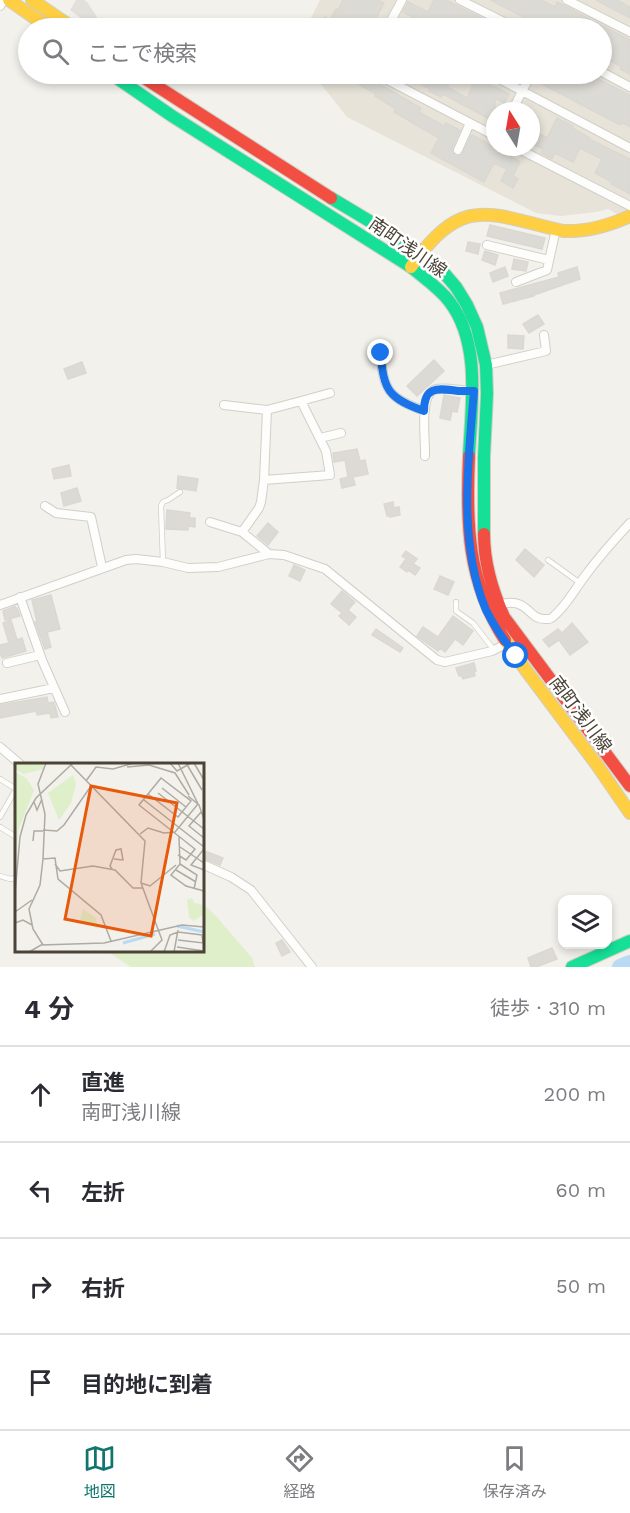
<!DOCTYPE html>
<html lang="ja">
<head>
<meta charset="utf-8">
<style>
	:root { --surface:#fff; --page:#f2f2f3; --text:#2b2b33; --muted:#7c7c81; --line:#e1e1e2; --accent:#0f766e }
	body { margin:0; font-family:"Work Sans","Noto Sans JP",sans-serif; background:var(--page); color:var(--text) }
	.controls { position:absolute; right:18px; bottom:18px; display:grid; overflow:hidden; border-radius:12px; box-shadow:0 3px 9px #0003 }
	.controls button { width:54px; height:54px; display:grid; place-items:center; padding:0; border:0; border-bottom:2px solid var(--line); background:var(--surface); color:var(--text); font:30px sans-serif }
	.compass { position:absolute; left:486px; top:102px; width:54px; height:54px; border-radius:50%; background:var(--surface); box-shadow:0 3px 9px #0003; rotate:349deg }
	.stop { position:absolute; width:18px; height:18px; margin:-14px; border:4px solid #1a73e8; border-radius:50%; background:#fff }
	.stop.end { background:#1a73e8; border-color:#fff; box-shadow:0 2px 6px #0008 }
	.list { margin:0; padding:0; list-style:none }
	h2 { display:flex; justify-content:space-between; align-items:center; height:78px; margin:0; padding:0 24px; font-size:26px }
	h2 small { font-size:20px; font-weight:400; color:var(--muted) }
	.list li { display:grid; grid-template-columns:39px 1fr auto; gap:18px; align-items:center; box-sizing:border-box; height:96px; padding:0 24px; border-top:2px solid var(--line) }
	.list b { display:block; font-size:22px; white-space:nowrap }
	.list p { margin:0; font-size:20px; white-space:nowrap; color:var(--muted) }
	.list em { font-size:20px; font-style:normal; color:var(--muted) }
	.icon { flex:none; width:33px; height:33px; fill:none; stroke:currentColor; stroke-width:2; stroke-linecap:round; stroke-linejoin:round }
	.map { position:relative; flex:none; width:630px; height:967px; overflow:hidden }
	.search { position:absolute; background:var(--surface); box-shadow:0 3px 9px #0003; left:18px; right:18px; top:18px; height:66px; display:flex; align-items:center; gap:15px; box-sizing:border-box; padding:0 21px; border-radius:33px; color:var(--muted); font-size:22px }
	.sheet { height:462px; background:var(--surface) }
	nav { display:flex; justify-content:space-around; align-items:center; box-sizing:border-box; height:84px; border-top:2px solid var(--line); background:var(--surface); font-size:16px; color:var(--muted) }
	nav a { display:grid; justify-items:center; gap:3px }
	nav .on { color:var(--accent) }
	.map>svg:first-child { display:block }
</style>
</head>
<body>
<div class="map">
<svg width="630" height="967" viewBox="0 0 630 967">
	<rect width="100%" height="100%" fill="#f2f1ec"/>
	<!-- residential -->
	<path fill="#e7e3d9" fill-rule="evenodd" d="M320 0H630V221L608 209 596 212 561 216 536 213 347 117 313 74H602V28H306ZM495 111H531V147H495Z"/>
	<!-- green -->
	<path fill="#deefca" d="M203 904 215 915 252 958 255 967H131L107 951 202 950Z"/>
	<!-- parking -->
	<path fill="#e2e0db" d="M76 0H84L87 2 95 14 99 21 94 28 70 10Z"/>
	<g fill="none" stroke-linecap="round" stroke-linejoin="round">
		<!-- river -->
		<path stroke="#b9daf3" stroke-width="16" d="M620 967 630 963"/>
	</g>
	<!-- building -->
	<path fill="#dcdad4" stroke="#dbd8d2" stroke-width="1.5" fill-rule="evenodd" d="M343 0H378L384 3 371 28H319L325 17 330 20 336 9 338 10Z
		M434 0H446L501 28H434L403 12 408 2 428 12Z
		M491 0H541L555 7 557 2 630 40V74L620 69 622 67 602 56V51L608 39 602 36V28H537L523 21 525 18Z
		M596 0H617L630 7V18Z
		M362 74 421 108 419 112 444 126 446 123 460 130 452 148 453 153 455 156H458L462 155 471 136 473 135 520 162 513 176 518 179 513 188 501 181 507 169 494 163 484 182 431 153 439 138 394 112 396 109 375 96 376 94 357 83Z
		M402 74H469L509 94 504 103 495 98V122L443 94 441 97 429 91 430 89ZM454 75 473 85 467 98 447 87Z
		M542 74H591L599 78 598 79 630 95V127L621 122 620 125 538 82Z
		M557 118 573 126 572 128 590 138 589 139 630 159V194L611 184 612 182 595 173 602 159 580 148 573 162 555 153 552 159 541 153 543 149 531 143V129L547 138Z
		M490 225 545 238 542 249 487 236Z
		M468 242 480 244 478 254 466 251Z
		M485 251 498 255 495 265 482 260Z
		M514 259 528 262 526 271 512 269Z
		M505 267 508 276 493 282 490 273Z
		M577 267 580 279 534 295V296L503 304 500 293 559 277 558 273Z
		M538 315 544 324 529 333 523 324Z
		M508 335 524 336 523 349 508 348Z
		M434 360 444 371 417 396 407 386Z
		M82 362 86 373 68 379 64 369Z
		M444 395 460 398 457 412 452 411 450 420 440 418Z
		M357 449 360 461 365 460 368 474 353 477 355 485 342 488 340 479 348 477 345 460 334 462 333 453Z
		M69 465 71 476 54 479 52 469Z
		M178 476 198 479 196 491 177 488Z
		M77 488 81 501 64 506 61 493Z
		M393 502 394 508 399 507 400 515 390 517V516H387L384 504Z
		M167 510 190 513 189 518H195V527L188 526V530L166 529Z
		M268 523 278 532 268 545 257 536Z
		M525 549 544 565 534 577 516 560Z
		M406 551 417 559 413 564 420 568 415 575 408 570 407 572 400 567 406 559 402 556Z
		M294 565 305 570 300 581 289 576Z
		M440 576 454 582 448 595 434 589Z
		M342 591 355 602 348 610 356 617 349 625 339 616 342 613 331 604Z
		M51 595 60 629 47 632 51 647 45 649 35 622H37L32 600Z
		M15 606V608H17L20 616 5 620 3 611Z
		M453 616 473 631 463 645 455 639 445 652 440 648 438 651 417 636 423 627 438 637Z
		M11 620 17 640 22 638 26 651 2 658 0 652V645L9 643 3 623Z
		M572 623 588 642 570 655 559 640 549 647 543 640 558 629 562 633Z
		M376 629 403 648 400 652 372 635Z
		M474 663 476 671H474L475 676 463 679 461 675 459 676 456 668Z
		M47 697 48 703 54 702 58 717 51 718 50 713 37 715 36 711 0 718V705Z
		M202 850 223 858 220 865 202 858Z
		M282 940 290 952 282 956 276 943Z
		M552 948 557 959 536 967H531L528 958Z"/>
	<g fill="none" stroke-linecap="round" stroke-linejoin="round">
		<defs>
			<path id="lane" d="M548 560 580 583
				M163 562 161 506 163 502 168 500 180 492
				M456 602V611L473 623 494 650
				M0 779 16 789
				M0 817 16 789
				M0 827 16 837
				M0 876 10 879 16 878"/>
			<path id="street" d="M460 0 516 28
				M567 0 630 32
				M0 6 4 0
				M391 22 402 28
				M387 28 402 0
				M602 72 630 87
				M376 74 495 136
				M490 74 630 148
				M512 111 531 74
				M515 147 630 206
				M458 150 470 123
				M487 245 549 260
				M516 282 547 270 556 229
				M381 353C382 390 390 399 425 411
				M486 365 546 351 544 335
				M301 401 330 393
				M224 405 267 410
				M320 438 341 433
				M425 456C426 441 418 394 436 389 446 387 462 391 474 391
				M264 480 330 475 326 451 301 401 267 410 264 480 261 502 259 508 242 532 269 554
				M45 506 56 513 91 517 102 567
				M210 522 242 532
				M20 597 42 660 65 712
				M0 605 126 560 136 559 163 562 188 568 218 567 269 554 284 555 325 569 437 660 445 662 492 651 506 644
				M496 605C530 595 526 620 546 619 550 619 551 619 554 616 567 605 575 589 585 576 599 557 614 540 630 523
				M7 663 40 655
				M0 699 54 688
				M0 747 20 764
				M202 864 231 877 251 890 312 967"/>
			<path id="fast" d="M111 74 172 116 411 267C424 278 439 288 449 301 482 343 471 408 469 456
				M331 198 421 252 444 273 456 287 467 305 477 327 486 365 487 394 484 457V534
				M572 967 630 941"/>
			<path id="slow" d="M9 0 49 28
				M32 0 73 28
				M411 267C463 193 488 214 563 231 587 232 608 226 630 216
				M505 640 525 669 597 765 630 813"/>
			<path id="jam" d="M138 74 331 198
				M469 456C466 523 467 581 505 640
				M484 534C484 564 492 590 504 617L630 786"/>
		</defs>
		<!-- lane casing -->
		<use href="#lane" stroke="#d0cfc9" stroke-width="6"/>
		<!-- street casing -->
		<use href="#street" stroke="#d0cfc9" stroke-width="10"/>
		<!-- fast casing -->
		<use href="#fast" stroke="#d2cec2" stroke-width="14"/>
		<!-- slow casing -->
		<use href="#slow" stroke="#d2cec2" stroke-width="14"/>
		<!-- jam casing -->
		<use href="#jam" stroke="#d2cec2" stroke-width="14"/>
		<!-- lane -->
		<use href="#lane" stroke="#fdfdfc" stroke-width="4.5"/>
		<!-- street -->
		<use href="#street" stroke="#fdfdfc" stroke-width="8"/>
		<!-- fast -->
		<use href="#fast" stroke="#16e098" stroke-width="12"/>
		<!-- slow -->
		<use href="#slow" stroke="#ffcf43" stroke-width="12"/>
		<!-- jam -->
		<use href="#jam" stroke="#f24e42" stroke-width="12"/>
	</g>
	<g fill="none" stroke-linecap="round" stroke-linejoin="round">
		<!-- route -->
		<path stroke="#1a73e8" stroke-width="8" d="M381 353C382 390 390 399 424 411 424 384 440 389 459 391 464 391 469 391 474 391 468 462 458 543 486 610 494 626 505 642 516 656"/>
	</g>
	<g text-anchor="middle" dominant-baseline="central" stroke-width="5" stroke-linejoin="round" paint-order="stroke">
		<!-- street labels -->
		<g font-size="18" fill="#4a4336" stroke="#fff">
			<text transform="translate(408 247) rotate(35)">南町浅川線</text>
			<text transform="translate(581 714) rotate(53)">南町浅川線</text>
		</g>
	</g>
	<!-- overview -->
	<g transform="translate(15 763)">
		<rect width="189" height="189" fill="#f2f1ec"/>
		<path d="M0 0H29L28 6 9 11 0 6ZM0 9 11 15 19 27 3 68 0 104ZM58 12 61 21 56 40 44 57 33 30ZM177 135 179 140 189 142V151L179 158 174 154 172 137ZM68 146 81 155 83 166 65 157Z" fill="#deefca"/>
		<path fill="none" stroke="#b9daf3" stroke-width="3" d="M162 163 189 169M108 180 140 171"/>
		<path fill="none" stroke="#afaba3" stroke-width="1.5" d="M31 0 23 21 30 51 28 96 40 95 43 116 86 152 96 178M155 0 162 8 176 0M171 0 187 27M179 0 189 17M55 1 130 78 126 120 147 177 135 189M112 4 134 2 160 10 174 32M71 18 81 4 98 6 119 0M147 25 171 44M143 30 189 66M133 31 163 54 176 38 146 15 124 42 180 86 171 97 163 92M173 33 184 42 189 56M129 37 189 84M19 39 22 47 27 36M187 48 174 63 189 75M28 67 42 68 49 62 76 23M125 71 133 65 149 70 160 69 183 41 163 0M164 74 165 101 156 112 171 123 189 128M18 78 19 68H28M165 84 189 100M189 86 176 102 189 107M28 96 25 122 14 146 18 166 28 182M40 101 45 108 78 103 100 107 118 125H128M165 101 182 112 179 126M97 106 95 103 101 87 106 86 108 97 99 96M161 107 181 119M126 120 135 123 161 102M0 130 5 74 11 52 21 35 58 0M0 149 17 137M0 160 8 157 17 162M162 184 189 188M14 189 26 182 89 180 167 162 189 164M149 189 155 172 163 169 187 172 188 180 163 177M159 189 163 167"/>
		<path fill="#e8590c" fill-opacity="0.15" stroke="#e8590c" stroke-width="3" d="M76 23 162 40 136 173 50 156Z"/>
		<rect width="189" height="189" fill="none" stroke="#4a4336" stroke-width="3"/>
	</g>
</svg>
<div class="controls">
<button><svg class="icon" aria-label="layers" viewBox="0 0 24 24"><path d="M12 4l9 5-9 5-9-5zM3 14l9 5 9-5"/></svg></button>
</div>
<svg class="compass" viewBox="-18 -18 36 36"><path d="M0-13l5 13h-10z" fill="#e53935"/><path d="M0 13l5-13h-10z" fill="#7c7c81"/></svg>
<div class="stop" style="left:516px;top:656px"></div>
<div class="stop end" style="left:381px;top:353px"></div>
<div class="search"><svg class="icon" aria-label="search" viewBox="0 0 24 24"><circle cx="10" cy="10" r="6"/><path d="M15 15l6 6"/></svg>ここで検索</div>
</div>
<section class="sheet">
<h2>4 分<small>徒歩 · 310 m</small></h2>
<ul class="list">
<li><svg class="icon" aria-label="ahead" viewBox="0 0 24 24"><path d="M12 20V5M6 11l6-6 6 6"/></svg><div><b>直進</b><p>南町浅川線</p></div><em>200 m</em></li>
<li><svg class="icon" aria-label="left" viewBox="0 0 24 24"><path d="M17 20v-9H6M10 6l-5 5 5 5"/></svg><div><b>左折</b></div><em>60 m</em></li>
<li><svg class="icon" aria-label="right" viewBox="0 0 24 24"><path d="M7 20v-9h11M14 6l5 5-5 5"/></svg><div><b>右折</b></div><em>50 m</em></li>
<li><svg class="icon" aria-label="arrive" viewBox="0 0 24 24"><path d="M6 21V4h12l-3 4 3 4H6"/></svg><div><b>目的地に到着</b></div></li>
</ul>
</section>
<nav>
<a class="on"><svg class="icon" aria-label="map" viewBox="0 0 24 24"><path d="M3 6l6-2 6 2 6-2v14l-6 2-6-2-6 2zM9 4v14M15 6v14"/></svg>地図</a>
<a><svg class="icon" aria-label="directions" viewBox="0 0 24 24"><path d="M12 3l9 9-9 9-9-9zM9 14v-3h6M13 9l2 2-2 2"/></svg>経路</a>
<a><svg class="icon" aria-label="saved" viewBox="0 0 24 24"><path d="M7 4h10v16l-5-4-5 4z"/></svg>保存済み</a>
</nav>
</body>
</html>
